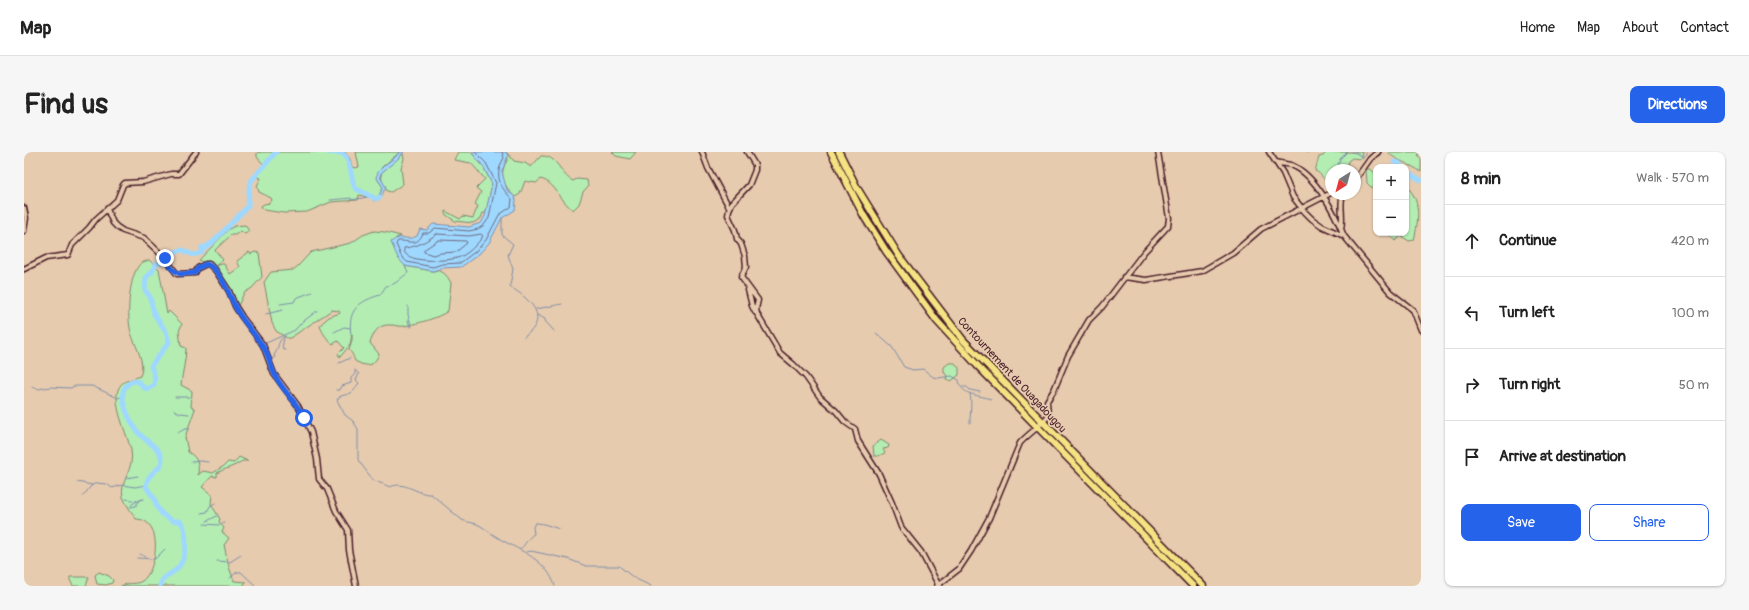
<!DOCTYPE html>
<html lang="en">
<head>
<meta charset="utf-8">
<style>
	:root { --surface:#fff; --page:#f6f6f6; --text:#222; --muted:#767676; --line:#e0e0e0; --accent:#2563eb }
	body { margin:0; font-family:Pangolin,sans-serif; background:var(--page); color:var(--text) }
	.controls { position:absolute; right:12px; top:12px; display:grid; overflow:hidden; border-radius:8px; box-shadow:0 1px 3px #0004 }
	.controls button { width:36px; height:36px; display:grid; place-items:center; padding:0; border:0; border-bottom:1px solid var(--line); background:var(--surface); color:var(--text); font:20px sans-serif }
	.compass { position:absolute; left:1301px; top:12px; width:36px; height:36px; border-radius:50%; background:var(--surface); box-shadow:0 1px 3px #0004; rotate:216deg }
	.stop { position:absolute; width:12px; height:12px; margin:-9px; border:3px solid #2563eb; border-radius:50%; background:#fff }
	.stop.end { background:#2563eb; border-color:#fff; box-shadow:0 1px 4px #0008 }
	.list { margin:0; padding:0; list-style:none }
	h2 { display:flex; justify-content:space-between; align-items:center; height:52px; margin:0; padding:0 16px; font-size:17px }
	h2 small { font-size:13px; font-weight:400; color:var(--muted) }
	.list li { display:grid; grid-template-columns:26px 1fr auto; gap:12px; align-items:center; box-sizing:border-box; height:72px; padding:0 16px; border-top:1px solid var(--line) }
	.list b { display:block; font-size:15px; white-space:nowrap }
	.list em { font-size:13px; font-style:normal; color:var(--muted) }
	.actions { display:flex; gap:8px; padding:12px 16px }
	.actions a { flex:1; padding:9px 0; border:1px solid var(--accent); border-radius:8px; text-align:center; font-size:14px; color:var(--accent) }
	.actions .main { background:var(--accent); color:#fff }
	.icon { flex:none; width:22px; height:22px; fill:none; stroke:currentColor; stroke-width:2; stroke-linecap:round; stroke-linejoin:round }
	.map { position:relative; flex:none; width:1397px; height:434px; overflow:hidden; border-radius:8px }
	header { display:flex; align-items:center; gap:24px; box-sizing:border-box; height:56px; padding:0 20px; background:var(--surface); border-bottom:1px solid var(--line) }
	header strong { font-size:19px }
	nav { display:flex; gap:22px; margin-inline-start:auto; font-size:14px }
	.intro { display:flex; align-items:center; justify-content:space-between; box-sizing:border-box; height:96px; padding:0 24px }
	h1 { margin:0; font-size:28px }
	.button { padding:10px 18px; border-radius:8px; background:var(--accent); color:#fff; font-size:14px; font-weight:700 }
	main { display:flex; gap:24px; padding:0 24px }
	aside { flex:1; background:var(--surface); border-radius:8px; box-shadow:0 1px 3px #0004 }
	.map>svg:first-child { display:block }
</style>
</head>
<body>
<header>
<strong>Map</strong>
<nav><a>Home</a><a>Map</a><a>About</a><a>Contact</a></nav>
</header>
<div class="intro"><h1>Find us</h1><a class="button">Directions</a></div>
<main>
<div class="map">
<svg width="1397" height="434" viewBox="0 0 1397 434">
	<rect width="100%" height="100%" fill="#e7cbae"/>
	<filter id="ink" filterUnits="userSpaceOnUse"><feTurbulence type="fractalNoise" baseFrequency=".025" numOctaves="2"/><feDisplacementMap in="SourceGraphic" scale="8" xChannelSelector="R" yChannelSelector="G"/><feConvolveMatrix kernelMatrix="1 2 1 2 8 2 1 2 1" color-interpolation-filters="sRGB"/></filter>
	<g filter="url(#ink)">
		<!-- green -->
		<path fill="#b3edb2" stroke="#7e866e" d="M237 0H321L326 7 328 15 331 16 335 15 332 0H376L358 15 354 28 359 35 355 44 348 46 335 43 334 48 307 50 283 60 260 61 240 58 237 54 240 52 246 51 248 48 247 46 235 40 233 34 237 26 233 25 231 23 241 14 233 5V1Z
			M434 0H447L459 14 468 32 462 61H459L457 66 449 71 431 69 421 62V59L436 67 439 64 449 66 454 54 451 52 457 40 452 36 461 27 447 11 430 8Z
			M482 0 490 9 501 11 507 15 517 4C534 3 536 23 549 29L553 27 563 28 564 34 559 40 555 52 549 58C536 49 532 31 517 27L512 31 501 29 496 42 491 45C479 33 474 22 484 7Z
			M588 0H612L606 7 592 4Z
			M1303 0H1338V1L1336 7 1328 6 1324 9 1322 18H1307V33C1300 30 1298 21 1291 19L1295 5 1299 4Z
			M1364 0H1397L1394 3 1397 7V20C1389 13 1368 7 1364 0Z
			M379 2 380 7 377 16 379 32 367 40 363 39 358 29 357 21Z
			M1342 17H1345L1352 21V36L1347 35 1343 31Z
			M1382 34C1397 47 1395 67 1390 88L1385 89 1377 84 1371 89 1363 81H1382Z
			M221 73 225 79 221 82 217 79 211 83H207L191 98 199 108 190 116 175 108 205 77 211 74Z
			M350 79 361 80 377 84 372 86 381 114 409 119C418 117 423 123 427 131L424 159C414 166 393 172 380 174 375 175 372 173 367 173 354 172 350 180 346 191L355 202C351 211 347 215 337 212 336 211 332 210 331 209 329 204 329 202 325 198L328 189V182L326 193 316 205 314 202 320 196 314 189 309 192C303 187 299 182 296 174L298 171 305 165 316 161 315 159 308 158 266 186H263L252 179 248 171 240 130 247 120 269 118 274 114 287 100 327 91 339 83Z
			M225 100 227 102 231 100 235 101 238 125 228 136 220 141 213 156 192 119 194 113 198 112H200L206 122 216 115 213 109Z
			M125 108 135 117 143 162 145 159 158 172 155 179 157 194 162 196C162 208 158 221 157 233L168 239 167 255 171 257 161 285 164 300C174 306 175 312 174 323L179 319 189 321 200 314 204 310 210 311 215 305 224 309H218C210 315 202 316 193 321V325L188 324 178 335 188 343 187 352 196 367 195 370 200 376 198 380 205 386 200 393 205 415 210 429 222 430 219 434H97C104 430 112 433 118 429 132 419 138 379 121 369 119 368 115 367 112 367 108 360 102 353 99 345 95 330 111 317 107 298 103 282 89 254 94 238 97 228 107 228 116 224 123 209 108 190 106 176 103 161 105 124 116 112 119 110 122 109 125 108Z
			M925 211H931L935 216V223L927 229 922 227 923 224 920 220V215Z
			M857 288 865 293 864 296 859 297 861 301 854 304H850L849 294Z
			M75 420 85 424 89 428 88 431 82 433 73 432 71 423Z
			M46 425H65L62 434H49L46 428Z"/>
		<!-- water -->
		<path fill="#9fd8ff" stroke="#7d8eaa" d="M376 0H380L375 6 357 21 356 25 362 35 356 47 350 49 348 46 355 44 359 35 352 25C356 13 369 9 376 0Z
			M447 0H482L484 4 478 19 479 24 483 38 491 45 492 48 491 58 478 66 465 91 455 102 437 115 418 116 409 119 381 114 374 106 367 90C378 81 383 90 393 84L396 77 403 78 409 72 445 75 457 71 461 64 468 32 459 14Z"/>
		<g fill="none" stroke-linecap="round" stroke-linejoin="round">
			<!-- shore -->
			<path stroke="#6c6980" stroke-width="1" d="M451 0 462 11 472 31 465 66 460 73 454 77 445 79 411 76 405 81H399C393 96 385 88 374 89L372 92 377 104 383 110 409 115 418 112 436 111 452 99 462 88 475 63 487 55 488 47C475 34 470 23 480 6L478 0
				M413 82 445 84 457 82 459 84C454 92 442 104 433 106 423 109 377 112 380 96 394 95 402 89 413 82Z
				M415 88 442 89 443 91 432 100 417 101 409 103 400 100V98Z"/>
			<!-- stream -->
			<path stroke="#7d8eaa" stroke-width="1" d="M1328 0 1332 1 1339 6 1342 3V0
				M1283 1 1284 0
				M1355 4 1358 0
				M1313 18 1316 7 1323 0
				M306 48 327 46V48L344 45 345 43
				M478 66V83L489 92 484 103 489 117 486 134C490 138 495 140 499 144 515 157 520 171 500 185
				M256 152 270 150 272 146 288 140
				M384 154V163L388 175
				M512 157 538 152
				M242 162 259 158
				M513 163 521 167V169L530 179
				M384 168 386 175
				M310 180 320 175 326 176
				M852 181 868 195 880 215 889 218 899 217 909 225 914 226 928 224 935 228C936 244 956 243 967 247
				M327 182C323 157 336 149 356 143L362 134C372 133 375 127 384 121L381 114
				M260 185 258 197 261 198
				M240 192 271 178 277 171 293 159
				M247 207 251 205 250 203C255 197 253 188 261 184
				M315 211 326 206
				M332 219 335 222 332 228 335 231C332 234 331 239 327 241 321 244 316 242 313 248L321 263 329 269 334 277V308L349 328 366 335C380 328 394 343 407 342L438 368C444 371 450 370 455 373 462 377 469 383 476 387 497 399 523 408 531 434
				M8 235 14 237 26 235 47 236 50 234H68L94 246 99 244
				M939 235H943L946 238 956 240
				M312 238H316L318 234 327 231V226L331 222V218
				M151 245H165
				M150 258 156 261 165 262
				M946 271C946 261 948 253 946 242
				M153 281 161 277H166
				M167 310 177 309 184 310
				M102 326 114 324
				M53 330 68 333
				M59 344 67 334 72 331 83 332 88 336 98 333 111 335 122 333
				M102 347 113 349
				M107 353 113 349
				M106 355 112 354 115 348 120 347
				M177 361 183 360 186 354 191 351
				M183 369 193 364
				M180 372 195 373 200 371
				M496 397C502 393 503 386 510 382L509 375 511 371C521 371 527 375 536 377
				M503 400 507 399 544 407 562 414H595L610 426 627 434
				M116 402 124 406
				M113 406 131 407 141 397
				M193 409 206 410 217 403
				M206 426 213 420H217L232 434"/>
			<!-- river -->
			<path stroke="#9fd8ff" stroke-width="5" d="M304 0C308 1 313 0 317 1 327 4 327 28 331 36L352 47 356 45
				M1370 10 1375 11 1378 15
				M1382 20 1397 28
				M136 434C138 424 146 423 153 417 163 407 165 379 156 369H149L138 362 133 355 130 346 122 335C122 327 129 319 136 315 144 297 121 291 113 279 106 269 92 243 103 233 106 230 111 228 115 230L120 236 124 237 130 233 131 226 127 214 145 190 142 180 130 162 126 145 121 138 122 125 128 120 132 112 143 108 146 101 159 98C166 102 170 105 178 100V95L181 96 184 93 188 91 224 54 225 37 227 29 252 0"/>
			<defs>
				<path id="minor" d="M678 0 684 16 705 55
					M723 0 731 13V18L725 33 708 51 705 58 704 63 711 78 713 87 717 92 721 104 722 115 717 125 734 148 732 157 733 162 756 201 769 212 782 225 796 245 812 259 821 270 831 277 834 289 855 322 868 351 877 375 897 400 915 434
					M1245 0 1259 21 1269 45 1280 59 1288 67 1298 74 1320 84 1366 140 1389 158 1397 178
					M1251 10C1256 11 1262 12 1267 13 1291 22 1311 61 1320 84
					M1331 28 1346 7 1354 0
					M0 56 2 66 0 79
					M83 57 89 71 93 75 99 79 120 86 141 106 153 122 171 121 174 116 182 112H185L192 119 205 139 211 154 218 165 239 193 250 222 274 254 287 280 293 307 295 327 303 337 312 359 324 378 325 398 332 434
					M1317 77C1320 65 1315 53 1319 42
					M0 117 22 106 44 103 48 93 65 76 72 67 93 48 99 33 101 31 119 30 147 22H155L172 0
					M1100 125 1122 128 1178 119 1209 101 1237 77 1307 41
					M724 138 728 154 731 160
					M913 434 935 417 947 399 965 366 996 291C1005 281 1016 275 1024 264L1023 249 1030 238 1044 204 1065 168 1078 155 1120 100 1144 74 1145 66 1134 0"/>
				<path id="highway" d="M807 0 840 64 862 99 913 169 953 213 1169 434
					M815 0 833 36 875 104 939 188 1179 434"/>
			</defs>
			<!-- minor casing -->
			<use href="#minor" stroke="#4a1f2b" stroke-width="7"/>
			<!-- highway casing -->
			<use href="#highway" stroke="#4a1f2b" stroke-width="9"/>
			<!-- minor -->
			<use href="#minor" stroke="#e7cbae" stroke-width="4"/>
			<!-- highway -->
			<use href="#highway" stroke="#f4e382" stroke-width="6"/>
		</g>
	</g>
	<g fill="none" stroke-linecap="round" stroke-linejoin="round" filter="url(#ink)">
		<!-- route -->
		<path stroke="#2563eb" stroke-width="5" d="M141 106 148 117 156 122 171 121 174 116 182 112C193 114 205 140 209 150 215 166 229 179 238 193 244 201 246 212 250 221 257 238 273 249 280 266"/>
	</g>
	<g text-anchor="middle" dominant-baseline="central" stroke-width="3.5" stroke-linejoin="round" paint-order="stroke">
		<!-- street labels -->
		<g font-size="11" fill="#4a1f2b" stroke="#e7cbae">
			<text transform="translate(988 223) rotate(47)">Contournement de Ouagadougou</text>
		</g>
	</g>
</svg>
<div class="controls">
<button>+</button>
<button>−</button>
</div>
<svg class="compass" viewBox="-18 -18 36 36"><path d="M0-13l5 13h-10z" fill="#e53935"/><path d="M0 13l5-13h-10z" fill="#767676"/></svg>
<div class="stop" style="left:280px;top:266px"></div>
<div class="stop end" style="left:141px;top:106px"></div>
</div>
<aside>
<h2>8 min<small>Walk · 570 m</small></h2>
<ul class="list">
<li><svg class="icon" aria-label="ahead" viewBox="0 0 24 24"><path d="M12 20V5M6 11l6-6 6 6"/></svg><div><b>Continue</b></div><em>420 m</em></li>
<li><svg class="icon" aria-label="left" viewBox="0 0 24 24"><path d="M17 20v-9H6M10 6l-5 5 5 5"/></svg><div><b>Turn left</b></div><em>100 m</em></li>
<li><svg class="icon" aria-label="right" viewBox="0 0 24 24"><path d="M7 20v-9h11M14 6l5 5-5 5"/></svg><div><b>Turn right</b></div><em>50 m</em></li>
<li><svg class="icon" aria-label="arrive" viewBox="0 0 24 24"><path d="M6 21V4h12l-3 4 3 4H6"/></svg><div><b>Arrive at destination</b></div></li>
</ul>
<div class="actions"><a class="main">Save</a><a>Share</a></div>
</aside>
</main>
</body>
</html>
